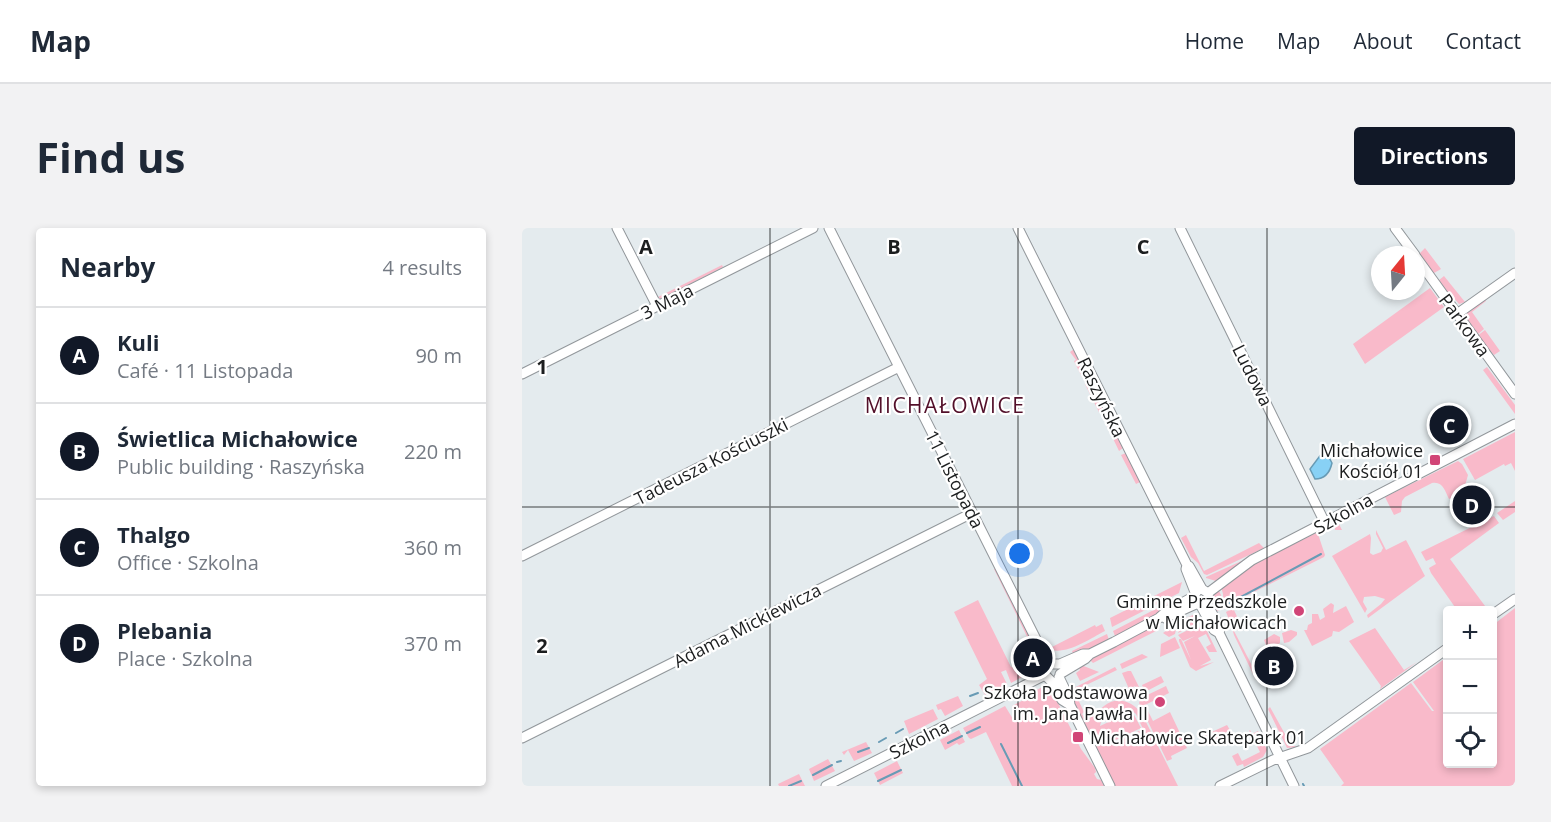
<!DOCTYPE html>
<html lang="en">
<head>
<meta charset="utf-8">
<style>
	:root { --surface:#fff; --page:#f2f2f3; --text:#1f2937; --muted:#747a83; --line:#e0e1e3; --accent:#111827 }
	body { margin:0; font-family:"Open Sans",sans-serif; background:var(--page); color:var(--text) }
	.controls { position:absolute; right:18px; bottom:18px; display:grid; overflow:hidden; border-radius:6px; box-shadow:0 3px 9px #0003 }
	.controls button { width:54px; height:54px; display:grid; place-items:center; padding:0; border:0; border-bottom:2px solid var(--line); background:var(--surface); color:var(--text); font:30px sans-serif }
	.compass { position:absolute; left:849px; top:18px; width:54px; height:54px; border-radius:50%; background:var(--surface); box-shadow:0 3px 9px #0003; rotate:18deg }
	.you { position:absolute; left:498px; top:326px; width:21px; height:21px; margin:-15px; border:4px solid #fff; border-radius:50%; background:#1a73e8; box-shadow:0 0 0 9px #1a73e833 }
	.badge { display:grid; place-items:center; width:39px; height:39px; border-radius:50%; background:var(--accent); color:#fff; font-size:20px; font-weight:700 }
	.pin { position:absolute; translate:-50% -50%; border:3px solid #fff; box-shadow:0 2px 6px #0006 }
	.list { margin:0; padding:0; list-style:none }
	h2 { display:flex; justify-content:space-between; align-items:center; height:78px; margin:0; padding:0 24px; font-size:26px }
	h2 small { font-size:20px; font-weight:400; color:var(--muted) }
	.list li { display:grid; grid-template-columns:39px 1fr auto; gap:18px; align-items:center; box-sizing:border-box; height:96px; padding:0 24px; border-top:2px solid var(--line) }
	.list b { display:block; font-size:22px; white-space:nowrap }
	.list p { margin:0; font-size:20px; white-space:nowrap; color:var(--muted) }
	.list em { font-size:20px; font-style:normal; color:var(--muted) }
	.icon { flex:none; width:33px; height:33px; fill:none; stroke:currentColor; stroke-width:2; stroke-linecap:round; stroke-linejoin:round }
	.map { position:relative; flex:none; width:993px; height:558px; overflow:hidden; border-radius:6px }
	header { display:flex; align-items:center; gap:36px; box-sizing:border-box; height:84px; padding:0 30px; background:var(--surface); border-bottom:2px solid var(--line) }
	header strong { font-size:28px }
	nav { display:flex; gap:33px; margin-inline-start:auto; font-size:21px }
	.intro { display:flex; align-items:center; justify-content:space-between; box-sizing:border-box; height:144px; padding:0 36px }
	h1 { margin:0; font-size:42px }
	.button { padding:15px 27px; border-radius:6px; background:var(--accent); color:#fff; font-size:21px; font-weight:700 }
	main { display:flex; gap:36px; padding:0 36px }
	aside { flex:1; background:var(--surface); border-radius:6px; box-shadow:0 3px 9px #0003 }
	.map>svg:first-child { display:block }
</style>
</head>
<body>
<header>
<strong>Map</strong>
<nav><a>Home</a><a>Map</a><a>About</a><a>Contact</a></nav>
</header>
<div class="intro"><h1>Find us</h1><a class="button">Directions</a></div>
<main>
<aside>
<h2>Nearby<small>4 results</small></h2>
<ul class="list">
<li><span class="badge">A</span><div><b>Kuli</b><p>Café · 11 Listopada</p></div><em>90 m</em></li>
<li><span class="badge">B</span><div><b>Świetlica Michałowice</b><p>Public building · Raszyńska</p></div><em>220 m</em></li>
<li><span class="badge">C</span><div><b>Thalgo</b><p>Office · Szkolna</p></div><em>360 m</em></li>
<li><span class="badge">D</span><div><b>Plebania</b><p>Place · Szkolna</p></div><em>370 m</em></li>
</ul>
</aside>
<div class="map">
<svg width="993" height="558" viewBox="0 0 993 558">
	<rect width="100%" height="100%" fill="#e4ebee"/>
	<!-- green -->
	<path fill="#f9baca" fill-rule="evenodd" d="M903 20 919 41 912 45H910L897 26Z
		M200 37 201 39 138 71 136 69Z
		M922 48 943 74 937 76 931 69 929 71 916 53Z
		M908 60 922 79 843 136 831 116Z
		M963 71 964 73 950 84 962 101 955 107 943 87 944 84Z
		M963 102 978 123 972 127 955 108Z
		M552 121 565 147 560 149 552 133 554 132 548 124Z
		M965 139 993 177V186L961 142Z
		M568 153 582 181 577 184 563 156Z
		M589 196 601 220 597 223 585 198Z
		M993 204V243L989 235 983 238 982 236 953 252 941 231Z
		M604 225 618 254 614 256 599 227Z
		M936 233 940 236 946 247 941 265 927 271C923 263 921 253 910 255L883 269 880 273 879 284 872 287 863 269Z
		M937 271 950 294 944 296 932 274Z
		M993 273V284L981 292 975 285Z
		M845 276 848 278 817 296 820 302H813L812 295Z
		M972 288 977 295 928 331 966 382H935L909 345 907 340 914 336 911 330 904 333 899 324Z
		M854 302 864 322 884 312 903 348 846 390 845 387 859 376 863 371 853 368 842 369 841 374 845 381 843 385 810 328 848 306 849 310 848 325 851 327 859 324 861 320 854 306Z
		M794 305 796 306 803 327 802 329 702 379C699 373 704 367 698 359L725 339Z
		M664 307 682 343 737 315 742 320 685 347 682 346 676 335 669 329 659 310Z
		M724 331 694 353 684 350V349Z
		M474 340 519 431 511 439 510 435 516 431 472 341Z
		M660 354 657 365 590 399 588 390Z
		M696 361 699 367 700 381 695 383 693 380 691 381C688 373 690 366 696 361Z
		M456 372 489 439 499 435 501 438 505 437 509 444 489 455 484 442 479 444 485 456 463 467 457 457 465 451 432 384Z
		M651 372 654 376 607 402 593 408 591 403Z
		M809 375 812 377 811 385 824 378 832 394 817 404 811 403 810 408 790 418 782 402H785L786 397 790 395V386H796L798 392 803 389 801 381Z
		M711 380 720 399 712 403 736 449 733 450 712 407 710 400 715 399 712 393 708 394 704 384Z
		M993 380V558H819L822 555 798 521 889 455 910 483H912L891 454 925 429 926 536H970L971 397Z
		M658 386 660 389 655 397 653 406 647 409 641 405 644 403V393Z
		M671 387 678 390 679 393 656 405 662 391Z
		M580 396 583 403C567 411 544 428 526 421L573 397 574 399Z
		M634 397 638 398 636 402 571 435 568 432 569 430Z
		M674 398 685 403 695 424H687L684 419 689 416 684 406 676 410 689 432 678 438 692 434 674 443 668 439 657 413V411H659L669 432 662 414 673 408 661 413 656 407Z
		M853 400 882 442 895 434 858 461 859 458 827 413Z
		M769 402 775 404V407L767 414 762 415 760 405Z
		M585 406 587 412 552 428 550 423Z
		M752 406 758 409V415L752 418 744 417 742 412Z
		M653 409 658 420 638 429 639 416Z
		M620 426 626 429 600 441 598 436Z
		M559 437 577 444 558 453 554 445 558 442 556 438Z
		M593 439 595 442 552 463 562 484 560 486 565 494 568 493 567 490C575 487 576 483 582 478 596 467 611 474 620 486L656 558H592L547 465 550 461ZM607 480 614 486 621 501 587 518 579 499 587 515 619 500 610 483 578 498 579 494Z
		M606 443H609L619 463 617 464 613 458 607 461 600 445Z
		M639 448 642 454 623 464 620 457Z
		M644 458 647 465 623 477 631 493 648 484 665 520 649 528 650 531 645 533 617 475 619 470Z
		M520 459 528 461 533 469 559 521 573 540 574 544 572 546 575 551 579 552 582 558H490L464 504 449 511 447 510 441 500 483 478 491 491 495 489 490 478 509 468 508 466Z
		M436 468 441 478 423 488 419 481 416 482 414 477Z
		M748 479 769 517 775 519 765 520 746 481Z
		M411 481 416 491 387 506 382 493Z
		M705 497 709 504 706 506 705 504 701 506V512L688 518 681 508Z
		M437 502 443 514 437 517 435 515 423 522 418 512Z
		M728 502 730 506 736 503 745 522 741 529 722 539 721 536 715 538 710 528 716 525 720 533 738 524 727 503Z
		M344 514 350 525 332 533 326 522 322 527 320 524Z
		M306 531 313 543 292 553 287 541Z
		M375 533 381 545 358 557 352 545Z
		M277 546 283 558H257L256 556Z"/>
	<!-- water -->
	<path fill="#88d1f5" stroke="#689bb5" stroke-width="1.5" d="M800 225 805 226 810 235C808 244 804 251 793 251L788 241Z"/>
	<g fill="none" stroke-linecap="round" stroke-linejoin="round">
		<!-- stream -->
		<path stroke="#689bb5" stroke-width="2" d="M702 378 799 326
			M448 468 456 465
			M374 505 381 501
			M445 505 458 499
			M357 514 364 510
			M426 515 440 508
			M479 516 500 558
			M336 524 347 520
			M315 534 319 533
			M291 547 310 537
			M356 553 379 542
			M781 556 782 558
			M267 558 279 553"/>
		<defs>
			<path id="minor" d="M95 0 135 78
				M307 0 527 437
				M496 0 665 337 664 341 673 364
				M658 0 803 295
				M873 0 893 27
				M894 29 993 166
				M935 86 993 45
				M0 146 291 0
				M0 328 377 139
				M667 338 680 361
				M686 365 730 332 993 196
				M685 375 698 401 697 405 772 558
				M679 378 692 402 697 405
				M970 387 993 371
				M643 390 674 376 682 377 687 370
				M524 439 528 436H538L561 426H568L592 414 637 390 645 383 671 369 676 362 680 361 686 365
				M538 446 563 431 568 426
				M523 447 532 456 540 472 548 477
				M537 449 547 470 548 477 588 558
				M0 510 450 285
				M304 558 523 447
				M698 558 751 532 786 520 926 420"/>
		</defs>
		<!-- minor casing -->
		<use href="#minor" stroke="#92979b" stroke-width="11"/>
		<!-- minor -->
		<use href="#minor" stroke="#fff" stroke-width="9"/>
	</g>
	<!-- grid -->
	<path fill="none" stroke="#1c1e1f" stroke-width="1.5" stroke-opacity="0.55" d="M248 0V558M496 0V558M745 0V558M0 279H993"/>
	<!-- markers -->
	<g fill="#d14577" stroke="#fff" stroke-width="2">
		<rect x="907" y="226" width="12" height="12" rx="3"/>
		<circle cx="777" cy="383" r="6"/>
		<circle cx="638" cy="474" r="6"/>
		<rect x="550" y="503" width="12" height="12" rx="3"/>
	</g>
	<g text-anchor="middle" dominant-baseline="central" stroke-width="4.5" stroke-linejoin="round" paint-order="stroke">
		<!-- street labels -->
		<g font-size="18" fill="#1c1e1f" stroke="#fff">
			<text transform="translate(145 73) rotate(-27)">3 Maja</text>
			<text transform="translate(943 97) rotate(54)">Parkowa</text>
			<text transform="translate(731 147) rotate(63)">Ludowa</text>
			<text transform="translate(580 169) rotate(64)">Raszyńska</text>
			<text transform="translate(189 233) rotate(-27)">Tadeusza Kościuszki</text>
			<text transform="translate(433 251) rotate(63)">11 Listopada</text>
			<text transform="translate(821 285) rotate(-29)">Szkolna</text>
			<text transform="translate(225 397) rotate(-27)">Adama Mickiewicza</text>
			<text transform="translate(397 511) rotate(-27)">Szkolna</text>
		</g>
		<!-- poi labels -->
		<g font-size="18" fill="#1c1e1f" stroke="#fff" text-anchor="end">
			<text x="901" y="222">Michałowice<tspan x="901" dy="21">Kościół 01</tspan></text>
			<text x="765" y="373">Gminne Przedszkole<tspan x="765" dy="21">w Michałowicach</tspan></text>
			<text x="626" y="464">Szkoła Podstawowa<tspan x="626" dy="21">im. Jana Pawła II</tspan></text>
			<text x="568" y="509" text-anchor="start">Michałowice Skatepark 01</text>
		</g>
		<!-- quarter labels -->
		<g font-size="21" letter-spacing="1.5" fill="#520f29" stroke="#fff">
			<text x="423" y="177">MICHAŁOWICE</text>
		</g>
	</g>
	<g font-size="20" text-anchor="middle" font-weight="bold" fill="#1c1e1f" stroke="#fff" stroke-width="4.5" stroke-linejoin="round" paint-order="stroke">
		<text x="124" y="26">A</text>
		<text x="372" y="26">B</text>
		<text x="621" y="26">C</text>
		<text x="20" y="146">1</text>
		<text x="20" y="425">2</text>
	</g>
</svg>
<div class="controls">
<button>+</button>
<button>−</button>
<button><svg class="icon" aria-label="locate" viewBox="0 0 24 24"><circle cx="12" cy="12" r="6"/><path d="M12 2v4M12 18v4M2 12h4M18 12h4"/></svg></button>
</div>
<svg class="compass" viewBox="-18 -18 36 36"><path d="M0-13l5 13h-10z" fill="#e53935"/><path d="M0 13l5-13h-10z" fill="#747a83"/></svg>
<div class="you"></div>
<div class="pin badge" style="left:511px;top:430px">A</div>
<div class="pin badge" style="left:752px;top:438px">B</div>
<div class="pin badge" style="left:927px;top:197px">C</div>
<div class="pin badge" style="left:950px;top:277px">D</div>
</div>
</main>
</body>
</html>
